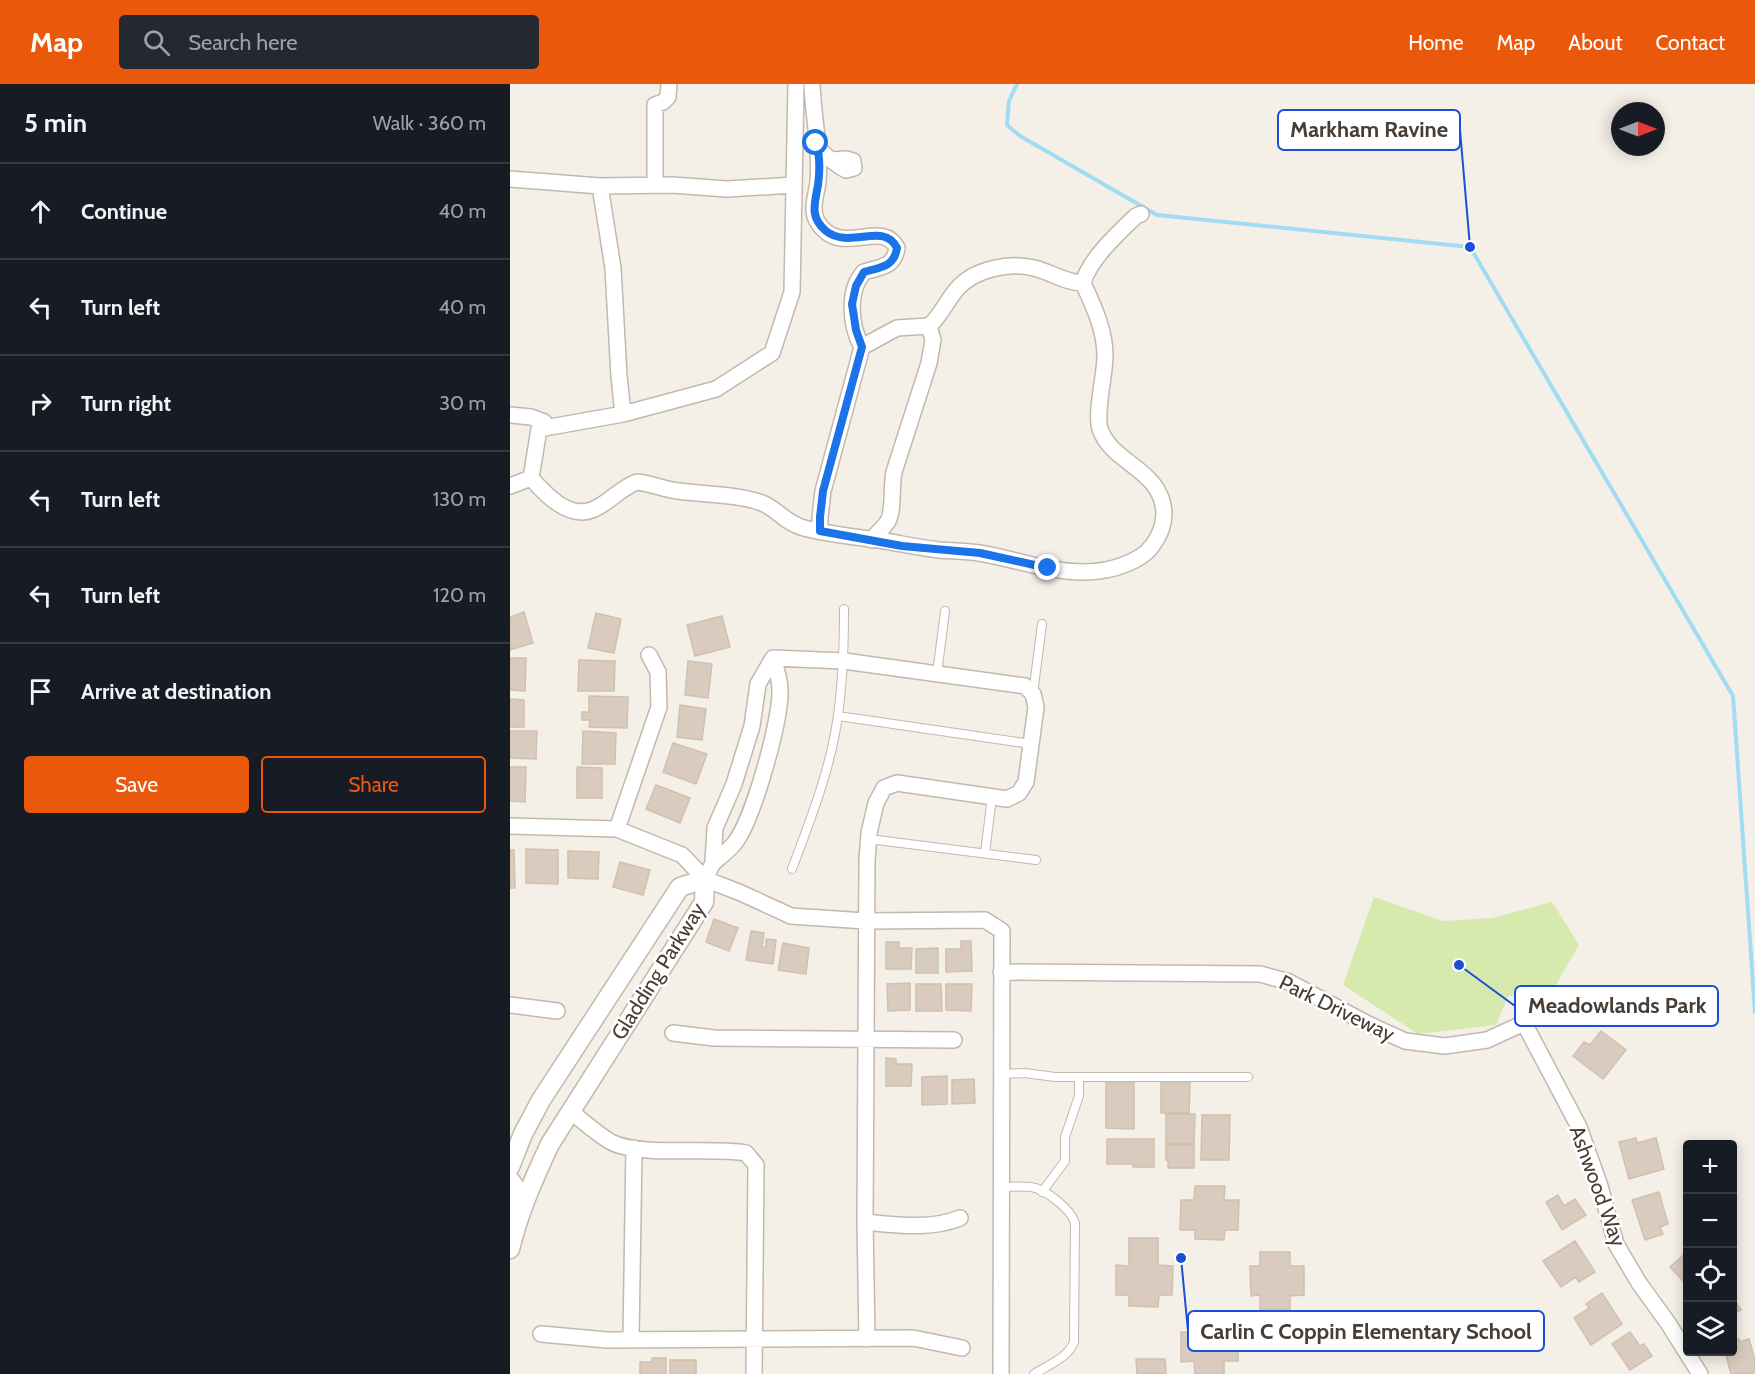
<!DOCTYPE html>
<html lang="en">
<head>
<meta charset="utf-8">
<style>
	:root { --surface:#171b24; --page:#242831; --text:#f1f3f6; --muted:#9ea1a6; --line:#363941; --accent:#ea580c }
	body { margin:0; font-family:Cabin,sans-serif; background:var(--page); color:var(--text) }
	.controls { position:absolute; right:18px; bottom:18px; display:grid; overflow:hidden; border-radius:6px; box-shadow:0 3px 15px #0003 }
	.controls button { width:54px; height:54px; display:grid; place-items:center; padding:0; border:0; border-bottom:2px solid var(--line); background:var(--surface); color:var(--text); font:30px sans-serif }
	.compass { position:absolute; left:1101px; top:18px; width:54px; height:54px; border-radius:50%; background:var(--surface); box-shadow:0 3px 15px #0003; rotate:90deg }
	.stop { position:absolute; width:18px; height:18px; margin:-14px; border:4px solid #1a73e8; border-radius:50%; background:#fff }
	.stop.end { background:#1a73e8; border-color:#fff; box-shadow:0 2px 6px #0008 }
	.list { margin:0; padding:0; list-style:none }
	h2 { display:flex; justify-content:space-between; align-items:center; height:78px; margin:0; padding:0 24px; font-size:26px }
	h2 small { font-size:20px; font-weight:400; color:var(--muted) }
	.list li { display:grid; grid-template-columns:39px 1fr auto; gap:18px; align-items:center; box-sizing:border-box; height:96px; padding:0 24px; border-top:2px solid var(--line) }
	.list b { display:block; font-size:22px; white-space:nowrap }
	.list em { font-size:20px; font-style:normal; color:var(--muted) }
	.actions { display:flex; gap:12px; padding:18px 24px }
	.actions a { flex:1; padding:14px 0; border:2px solid var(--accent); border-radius:6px; text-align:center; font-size:21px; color:var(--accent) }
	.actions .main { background:var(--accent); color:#fff }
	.icon { flex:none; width:33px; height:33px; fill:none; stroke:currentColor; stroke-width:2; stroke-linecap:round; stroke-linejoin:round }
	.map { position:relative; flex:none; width:1245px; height:1290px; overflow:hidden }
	header { display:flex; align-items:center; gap:36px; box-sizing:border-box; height:84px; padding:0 30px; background:var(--accent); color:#fff }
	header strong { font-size:28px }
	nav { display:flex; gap:33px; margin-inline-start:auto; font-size:21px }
	.search { width:420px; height:54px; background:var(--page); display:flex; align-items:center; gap:15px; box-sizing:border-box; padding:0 21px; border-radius:6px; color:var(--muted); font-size:22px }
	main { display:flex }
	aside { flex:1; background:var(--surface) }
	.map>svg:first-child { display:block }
</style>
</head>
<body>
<header>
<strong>Map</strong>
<div class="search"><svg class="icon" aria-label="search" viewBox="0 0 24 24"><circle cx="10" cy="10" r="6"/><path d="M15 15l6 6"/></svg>Search here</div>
<nav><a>Home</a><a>Map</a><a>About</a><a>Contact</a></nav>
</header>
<main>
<aside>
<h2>5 min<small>Walk · 360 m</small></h2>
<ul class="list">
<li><svg class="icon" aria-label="ahead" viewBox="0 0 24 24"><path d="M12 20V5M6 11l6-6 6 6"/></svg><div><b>Continue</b></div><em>40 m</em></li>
<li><svg class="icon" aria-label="left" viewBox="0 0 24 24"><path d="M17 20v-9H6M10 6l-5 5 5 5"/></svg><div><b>Turn left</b></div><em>40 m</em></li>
<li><svg class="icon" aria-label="right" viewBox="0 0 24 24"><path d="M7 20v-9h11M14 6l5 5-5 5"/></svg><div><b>Turn right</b></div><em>30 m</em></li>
<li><svg class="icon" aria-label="left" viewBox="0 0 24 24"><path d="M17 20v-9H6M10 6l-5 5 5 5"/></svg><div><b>Turn left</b></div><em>130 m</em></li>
<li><svg class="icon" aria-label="left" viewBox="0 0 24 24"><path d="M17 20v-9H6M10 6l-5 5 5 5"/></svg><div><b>Turn left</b></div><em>120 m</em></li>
<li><svg class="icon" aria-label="arrive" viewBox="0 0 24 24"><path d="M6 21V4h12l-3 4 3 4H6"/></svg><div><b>Arrive at destination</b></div></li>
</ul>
<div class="actions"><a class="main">Save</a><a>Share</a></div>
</aside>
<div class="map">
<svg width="1245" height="1290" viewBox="0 0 1245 1290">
	<rect width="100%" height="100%" fill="#f4efe7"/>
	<!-- green -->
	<path fill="#d6eaae" d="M864 813 933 837 982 834 1042 818 1069 861 1037 916 1021 909 998 912 986 941 908 950 833 901Z"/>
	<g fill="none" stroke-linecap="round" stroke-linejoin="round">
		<!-- stream -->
		<path stroke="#a1dcf3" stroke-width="4" d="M507 0 499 17 497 41 510 52 647 131 960 163 1223 612 1245 928"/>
	</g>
	<!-- building -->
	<path fill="#d9ccbf" stroke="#d1c0af" stroke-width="1.5" d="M14 528 23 559 0 566V533Z
		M86 529 111 535 104 569 78 564Z
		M212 532 220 563 185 572 177 541Z
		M0 574H16L15 607 0 606Z
		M69 576 105 577 104 607H68Z
		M178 577 202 580 198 614 175 611Z
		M79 612 118 613 117 644 79 643 80 636H72V628H79Z
		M0 615 14 616V643H0Z
		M170 621 196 625 192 656 167 653Z
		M0 647H27L26 675 0 674Z
		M73 647 106 649 105 680H72Z
		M163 659 197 670 186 700 153 688Z
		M0 683H16L15 718 0 717Z
		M67 683 92 684V714H67Z
		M146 701 180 714 170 739 136 725Z
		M16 765 48 766V800L16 799Z
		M0 766H4L5 804H0Z
		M58 767 89 768 88 795 58 794Z
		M110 778 140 786 133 811 103 803Z
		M204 835 228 844 219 867 196 858Z
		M241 847 254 849 252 863H256V855L266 856 263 880 236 876Z
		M451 857H461L462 887 436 888V865H451Z
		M376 858H389V864H402L401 885H376Z
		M273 859 299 864 296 890 268 886Z
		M428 864V889H406V865Z
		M400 899V926L378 927 377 900Z
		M406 900H431L432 927H406Z
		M436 900H462L461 927 436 926Z
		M1091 947 1116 966 1093 995 1063 972 1074 958 1080 961Z
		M376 974 386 975V980H402L401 1002H376Z
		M437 992V1020L412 1021V993Z
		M464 995 465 1019 442 1020V996Z
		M596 999H624V1045L596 1044Z
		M651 999H680L679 1029H651Z
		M656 1030H685L684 1060H656Z
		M692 1031H720L719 1076H691Z
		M1126 1054 1127 1059 1146 1054 1154 1085 1119 1095 1109 1058Z
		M597 1055H644V1083H623V1080H597Z
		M656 1061H684V1084H658V1076H656Z
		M685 1102H715L714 1116H729L728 1146H715L714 1156 685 1155V1146H670L671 1116H684Z
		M1149 1108 1158 1140 1150 1143 1153 1150 1135 1156 1122 1116Z
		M1048 1111 1054 1122 1065 1115 1076 1131 1052 1146 1036 1118Z
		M619 1154H648V1181L663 1182 662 1211H649L648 1223 619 1222V1211H606V1181L619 1182Z
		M1065 1157 1085 1188 1069 1198 1066 1193 1051 1203 1033 1177Z
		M1178 1167V1202L1160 1183Z
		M750 1168H780V1182H794V1211L780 1212V1225L750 1226V1211L741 1212 740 1182H750Z
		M1092 1209 1112 1240 1081 1261 1064 1234 1079 1224 1076 1220Z
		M1222 1211 1231 1226 1222 1230Z
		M684 1238H714V1248H728V1277H714V1290H685L684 1277 671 1278V1248H684Z
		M1120 1248 1130 1262 1134 1260 1142 1272 1120 1286 1102 1260Z
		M1229 1255V1258L1239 1255 1245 1276V1289L1221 1290 1215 1268H1222V1257Z
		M142 1274H156V1290H130V1278H142Z
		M626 1275H655L656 1289 627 1290Z
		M160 1276H186V1290H160Z"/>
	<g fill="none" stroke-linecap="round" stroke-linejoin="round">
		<defs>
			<path id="service" d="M427 590 435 527
				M523 610 532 540
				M328 632 521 660
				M359 755 526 776
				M475 769 482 713
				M282 785C301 734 321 684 328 631 333 595 334 561 334 525
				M491 990 515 989 545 993H738
				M491 1103C501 1103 511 1102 521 1103 535 1105 561 1125 565 1139L564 1258C558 1274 538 1281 524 1290
				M532 1108 555 1077V1053L569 1012V993"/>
			<path id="minor" d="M302 0C303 32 311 65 308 97 307 110 300 124 307 137 330 176 371 133 387 164 384 184 369 183 354 188 337 206 340 242 352 263L387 244 419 242C431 232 437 216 447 205 464 185 499 178 524 184 541 188 556 199 573 199
				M308 64C316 72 326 81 336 86L344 84 343 77 336 75 322 76
				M0 95 90 102 103 184 109 292 113 330
				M145 101V21L153 18 158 13 159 0
				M90 102 162 101 217 105 284 101
				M0 331 21 333 34 338 35 344
				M21 394C35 410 58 435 82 426 98 420 110 404 127 398 139 399 150 404 162 406 190 411 225 409 252 419 266 424 275 439 294 444 320 451 348 453 375 457 393 460 410 464 429 466 442 467 456 467 469 469 518 477 568 500 616 480 626 476 636 471 642 462 649 453 654 442 654 429 652 385 602 380 590 345 585 329 595 291 595 272 595 246 584 223 573 199 579 176 608 149 626 132L631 130
				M0 402 21 394 29 345 113 330 206 305 262 269 282 208 286 0
				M310 447V433L313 407 352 263
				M362 456C366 449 374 444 378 437 384 426 381 402 384 388L419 279 423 256 419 242
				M263 574 334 577 515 602 523 610 526 623 516 698 509 709 497 715 387 699 374 704 366 719 359 749 357 776 355 1138 357 1255
				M0 742 107 745 172 771 195 795 231 809 281 832 355 837 475 836 492 847 491 1290
				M107 745 149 623 148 588 139 571
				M203 779C210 773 218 767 224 760 243 737 271 636 270 606 270 595 266 584 263 574
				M195 795 203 779 205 744 224 700 242 642 248 600 263 574
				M491 888 750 890 779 898 858 940 895 957 935 962 977 956 1014 939 1069 1043 1090 1102 1106 1160 1129 1199 1158 1239 1190 1290
				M0 921 47 927
				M163 949 204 954 444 956
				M60 1027C73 1037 87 1050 101 1058 129 1073 202 1063 236 1069L246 1081 244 1290
				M355 1138C387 1141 420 1146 450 1134
				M31 1250 97 1256 403 1254 452 1264
				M121 1255 124 1064"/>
			<path id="tertiary" d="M0 1083 13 1050 31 1016 170 803 195 795 194 818 40 1060C24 1094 9 1128 0 1165
				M0 1096 5 1103V1132"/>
		</defs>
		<!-- service casing -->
		<use href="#service" stroke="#c3b8ac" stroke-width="10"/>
		<!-- minor casing -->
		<use href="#minor" stroke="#c3b8ac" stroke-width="18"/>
		<!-- tertiary casing -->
		<use href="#tertiary" stroke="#c3b8ac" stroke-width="21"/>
		<!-- service -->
		<use href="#service" stroke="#fff" stroke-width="8"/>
		<!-- minor -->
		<use href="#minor" stroke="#fff" stroke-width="15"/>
		<!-- tertiary -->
		<use href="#tertiary" stroke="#fff" stroke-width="18"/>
	</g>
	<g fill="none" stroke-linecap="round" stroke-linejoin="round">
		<!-- route -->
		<path stroke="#1a73e8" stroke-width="8" d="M306 59C310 72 310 87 308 101 305 119 299 133 316 147 340 166 374 137 387 164 384 184 369 183 354 188L346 202 342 220 346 246 352 263 313 407 310 433V447L392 462 470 469 538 484"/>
	</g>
	<g text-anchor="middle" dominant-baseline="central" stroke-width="5" stroke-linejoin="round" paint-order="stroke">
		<!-- street labels -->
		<g font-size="21" fill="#483e36" stroke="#fff">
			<text transform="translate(148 887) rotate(-58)">Gladding Parkway</text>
			<text transform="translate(827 924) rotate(26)">Park Driveway</text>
			<text transform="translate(1088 1102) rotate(70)">Ashwood Way</text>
		</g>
	</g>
	<!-- callouts -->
	<path fill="none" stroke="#1d4ed8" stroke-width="2" d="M960 163L950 46M949 881L1005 922M671 1174L678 1247"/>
	<g fill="#1d4ed8" stroke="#fff" stroke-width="2">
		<circle cx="960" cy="163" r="6"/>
		<circle cx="949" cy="881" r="6"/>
		<circle cx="671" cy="1174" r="6"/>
	</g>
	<g fill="#fff" stroke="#1d4ed8" stroke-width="2">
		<rect x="768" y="26" width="182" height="40" rx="6"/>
		<rect x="1005" y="902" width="203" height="40" rx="6"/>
		<rect x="678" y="1227" width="356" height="40" rx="6"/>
	</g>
	<g font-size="22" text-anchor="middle" font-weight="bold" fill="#483e36">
		<text x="859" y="53">Markham Ravine</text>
		<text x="1107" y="929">Meadowlands Park</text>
		<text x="856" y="1255">Carlin C Coppin Elementary School</text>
	</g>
</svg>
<div class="controls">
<button>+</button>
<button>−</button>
<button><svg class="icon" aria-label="locate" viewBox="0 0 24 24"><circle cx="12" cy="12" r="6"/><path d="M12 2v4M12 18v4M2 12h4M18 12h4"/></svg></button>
<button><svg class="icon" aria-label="layers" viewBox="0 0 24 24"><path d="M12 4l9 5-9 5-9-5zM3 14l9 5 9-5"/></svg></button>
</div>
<svg class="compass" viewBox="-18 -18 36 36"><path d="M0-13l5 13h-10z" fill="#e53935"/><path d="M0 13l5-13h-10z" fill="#9ea1a6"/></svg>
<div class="stop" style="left:306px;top:59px"></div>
<div class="stop end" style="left:538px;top:484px"></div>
</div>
</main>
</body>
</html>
